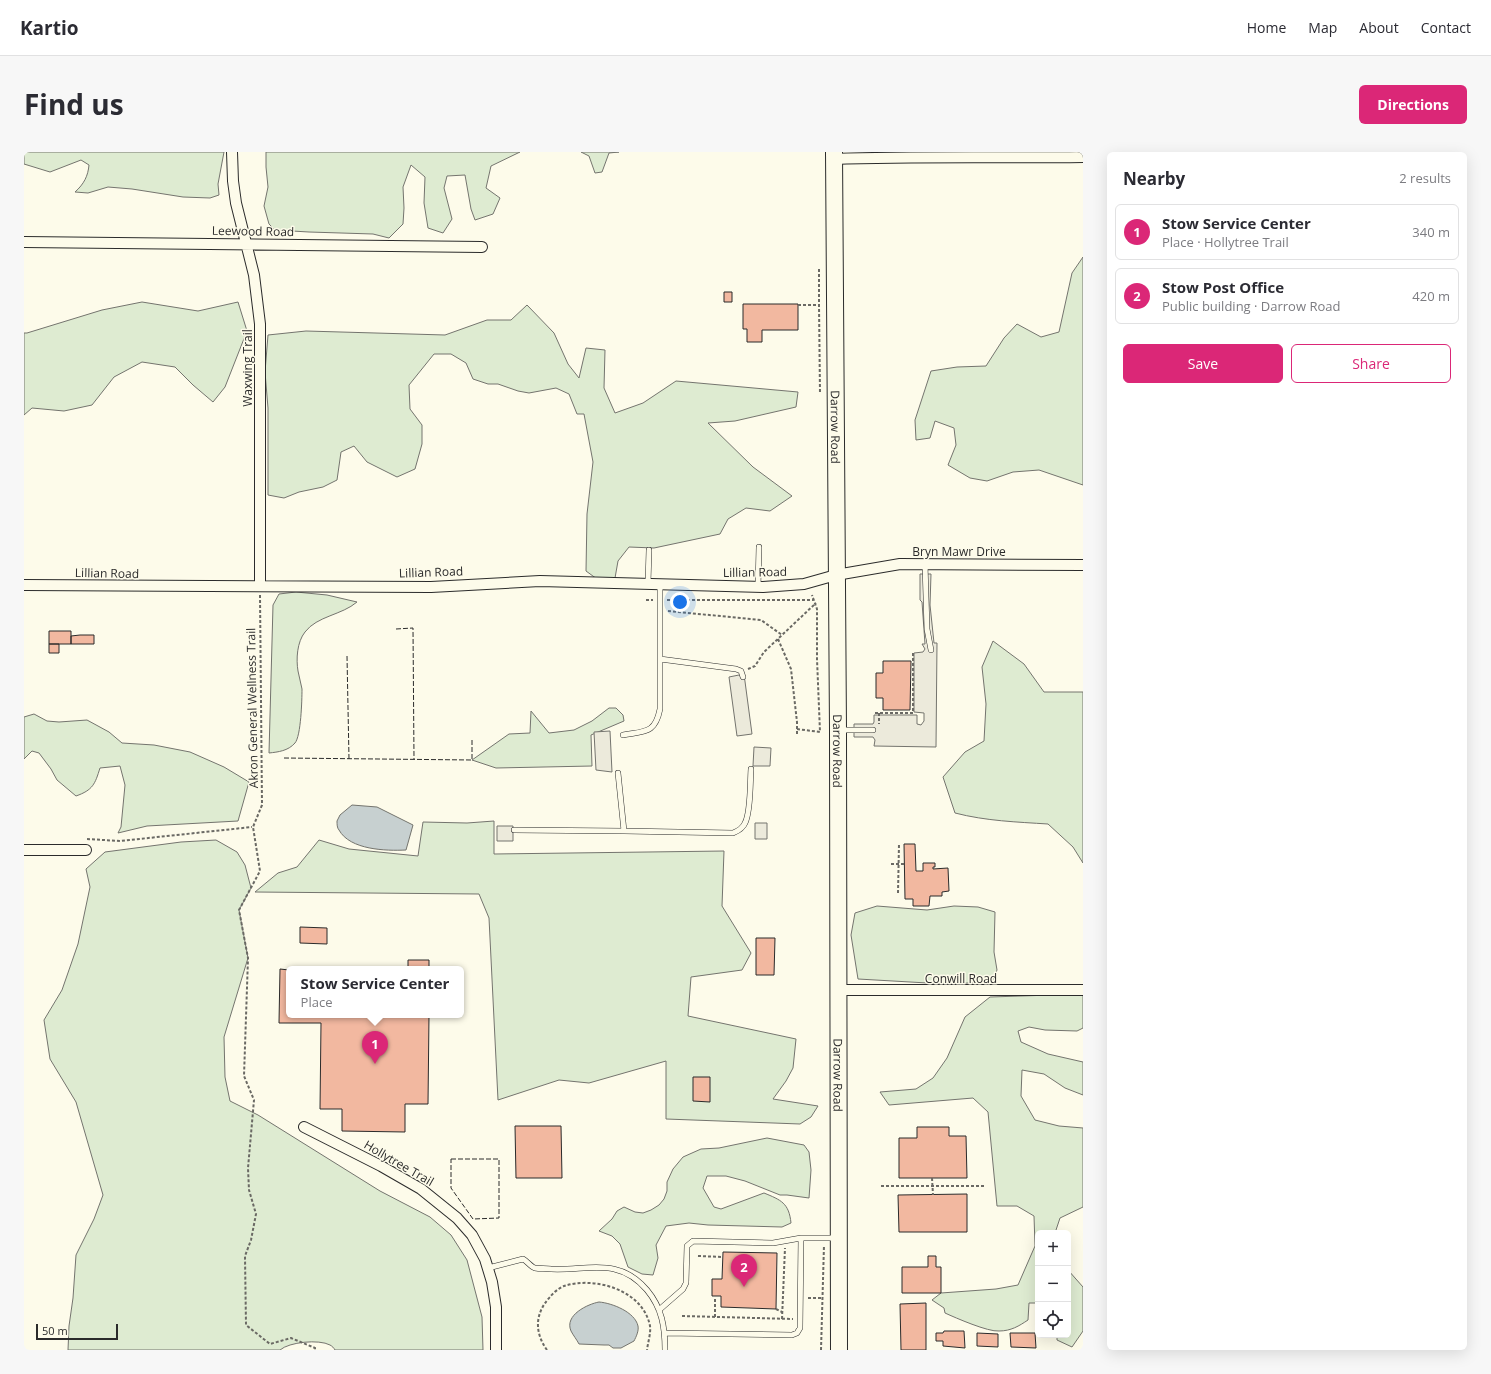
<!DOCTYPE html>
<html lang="en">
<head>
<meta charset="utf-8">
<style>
	:root { --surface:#fff; --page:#f7f7f7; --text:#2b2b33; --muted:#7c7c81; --line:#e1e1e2; --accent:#db2777 }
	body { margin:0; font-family:"Open Sans",sans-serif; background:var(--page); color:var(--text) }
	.controls { position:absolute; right:12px; bottom:12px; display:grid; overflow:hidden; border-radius:6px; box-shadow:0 4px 16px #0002 }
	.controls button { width:36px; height:36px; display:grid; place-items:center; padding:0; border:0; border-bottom:1px solid var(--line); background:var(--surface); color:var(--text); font:20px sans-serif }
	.scale { position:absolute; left:12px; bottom:10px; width:82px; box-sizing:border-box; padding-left:4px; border:2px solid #2b2b2b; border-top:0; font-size:11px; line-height:14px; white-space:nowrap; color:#2b2b2b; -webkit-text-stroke:3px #fdfbea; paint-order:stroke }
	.you { position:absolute; left:656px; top:450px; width:14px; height:14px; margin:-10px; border:3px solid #fff; border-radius:50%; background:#1a73e8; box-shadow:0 0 0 6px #1a73e833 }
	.badge { display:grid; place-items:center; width:26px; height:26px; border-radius:50%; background:var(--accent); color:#fff; font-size:13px; font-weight:700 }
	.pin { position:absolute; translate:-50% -33px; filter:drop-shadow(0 1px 2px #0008) }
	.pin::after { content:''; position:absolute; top:21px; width:14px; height:12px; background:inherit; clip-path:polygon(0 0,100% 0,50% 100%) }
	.popup { position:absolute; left:262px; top:814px; width:178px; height:52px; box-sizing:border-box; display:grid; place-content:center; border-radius:6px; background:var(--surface); filter:drop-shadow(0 1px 3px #0005); font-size:13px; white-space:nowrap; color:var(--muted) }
	.popup b { font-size:15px; color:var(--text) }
	.popup::after { content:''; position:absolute; left:50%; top:100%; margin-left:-8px; border:8px solid transparent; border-top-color:var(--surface) }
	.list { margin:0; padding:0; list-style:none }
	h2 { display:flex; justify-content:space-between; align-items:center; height:52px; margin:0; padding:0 16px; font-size:17px }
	h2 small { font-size:13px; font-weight:400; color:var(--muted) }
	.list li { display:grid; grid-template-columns:26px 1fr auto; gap:12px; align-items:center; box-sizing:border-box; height:56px; margin:0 8px 8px; padding:0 8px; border:1px solid var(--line); border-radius:6px }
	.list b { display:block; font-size:15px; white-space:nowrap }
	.list p { margin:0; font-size:13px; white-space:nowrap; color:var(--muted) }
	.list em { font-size:13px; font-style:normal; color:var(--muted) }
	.actions { display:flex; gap:8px; padding:12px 16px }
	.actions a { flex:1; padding:9px 0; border:1px solid var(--accent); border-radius:6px; text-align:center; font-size:14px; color:var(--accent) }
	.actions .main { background:var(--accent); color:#fff }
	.icon { flex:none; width:22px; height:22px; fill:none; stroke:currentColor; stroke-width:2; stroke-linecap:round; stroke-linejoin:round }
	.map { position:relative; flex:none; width:1059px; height:1198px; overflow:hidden; border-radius:6px }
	header { display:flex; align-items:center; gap:24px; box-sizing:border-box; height:56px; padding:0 20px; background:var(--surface); border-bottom:1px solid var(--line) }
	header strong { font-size:19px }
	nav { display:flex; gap:22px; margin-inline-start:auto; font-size:14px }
	.intro { display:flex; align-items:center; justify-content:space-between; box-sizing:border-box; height:96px; padding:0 24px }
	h1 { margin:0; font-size:28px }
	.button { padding:10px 18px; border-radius:6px; background:var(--accent); color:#fff; font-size:14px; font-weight:700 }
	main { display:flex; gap:24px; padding:0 24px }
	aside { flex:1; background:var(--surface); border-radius:6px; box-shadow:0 4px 16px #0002 }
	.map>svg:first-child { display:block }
</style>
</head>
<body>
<header>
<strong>Kartio</strong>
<nav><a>Home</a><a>Map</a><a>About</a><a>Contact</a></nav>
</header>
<div class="intro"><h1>Find us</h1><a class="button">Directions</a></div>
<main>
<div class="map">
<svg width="1059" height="1198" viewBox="0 0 1059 1198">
	<rect width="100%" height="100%" fill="#fdfbea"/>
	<!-- green -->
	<path fill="#deebd1" stroke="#74746e" d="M0 0H200L194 32 195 43 186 46 159 45 108 37 84 35 64 41 51 40C60 32 64 24 65 13L57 8 26 20 0 12Z
		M242 0H496L467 14 462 36 476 46 469 62 451 68 447 57 441 23 423 24 420 36 428 67 419 81 404 76 400 51 401 25 387 13 379 35 380 56 379 72 365 86 349 82 285 80 251 78 245 72 240 54 244 35 242 15Z
		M557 0H595L585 1 578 20 571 21 565 4Z
		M1059 105V333L1015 318 989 320 963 329 946 326 924 313 932 293 930 276 911 269 906 286 892 288 891 268 907 219 933 215 962 214 980 186 993 172 1017 185 1035 180 1048 121Z
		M118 150 174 159 214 150 223 179 201 235 189 250 169 233 151 215 118 210 90 225 68 253 40 259 8 256 0 263V181H3L78 158Z
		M503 153 530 181 544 212 555 226 562 196 581 198 580 236 591 261 619 251 652 229 774 240 772 255 711 269 684 271 729 315 768 344 746 359 722 356 704 367 696 382 630 396 605 395 594 409 591 426 573 427 562 419 563 362 569 310 560 262H553L545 242 532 236 505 241 494 239 474 232H464L449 227 442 211 427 202H410L385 233 386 257 398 273V292L391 317 373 325 343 310 330 294 317 300 313 328 299 335 275 340 260 346 244 343V256L241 220 244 183 282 179 421 183 463 168H487Z
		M272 440 303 443 333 450C318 463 293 464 281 480 273 490 272 507 274 519 275 525 277 531 278 537 278 548 277 584 271 591 264 599 254 600 245 601L249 453 255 442Z
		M969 489 1000 512 1020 540H1059V711L1049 695 1024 672C993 670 962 669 931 661L919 625 941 600 960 589 962 552 958 515Z
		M585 556H592L599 563 600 569 567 583 568 614 472 616 448 608 485 582 506 581 507 559 525 581 550 578 568 569Z
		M10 562 23 569 35 570 63 568 85 580 98 591 130 593 166 600 200 615 225 630 214 669 123 674 94 681 97 675 101 633 96 614 76 616C71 632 69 638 52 644L33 628 27 617 15 601 8 599 0 607V565Z
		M470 669V702L700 699 698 754 727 801 718 818 667 825 664 864 772 887 769 916 762 929 749 947 794 954 787 965 776 972 642 967V909L565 931 535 928 474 948 465 766 455 742 231 740 254 721 273 715 295 688 325 697 394 704 399 670 443 671Z
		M192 688 213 700 221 713 227 736 215 758 224 806 200 885 201 925 206 949 234 963 356 1039 406 1065 427 1083 443 1108 458 1165 459 1198H311C310 1196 308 1194 306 1193 295 1187 265 1190 256 1198H44L45 1174 49 1146 52 1103 70 1067 79 1043 52 950 26 907 20 868 38 838 54 792 66 735 62 717 81 700 157 690Z
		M853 754 903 758 930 754 954 755 971 760 970 800 973 818 968 830 921 832 834 827 827 783 831 761Z
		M1059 842V876L1053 879 1021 878 1005 875 994 879 997 890 1024 902 1059 910V943L1041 936 1020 922 998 918 997 944 1011 968 1035 974 1059 976V1055L1036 1066 1031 1081H1014V1151H1005L1004 1168C995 1174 987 1179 975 1179 964 1180 932 1166 921 1161L920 1156 908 1148 917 1141 972 1137 994 1133 1011 1094 1010 1064 993 1054H973L964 960 949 946 865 953 856 940 892 937 909 926 923 906 941 865 966 845Z
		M743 986 780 993 785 1000 787 1018 785 1046 763 1043H756L721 1029 702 1024H683L679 1036 690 1055 697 1057 740 1041C757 1048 765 1051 767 1071L758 1075 684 1073 665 1071 642 1074 632 1093 634 1106 629 1123 618 1122 604 1115 596 1092 588 1084 575 1079 588 1067 593 1059 600 1055 611 1060 619 1061 627 1058 635 1053 640 1047 643 1039V1030L649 1017 659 1005 677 997 695 996Z
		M1044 1118 1059 1135V1179L1048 1195 1033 1188V1183H1044Z"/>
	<!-- parking -->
	<path fill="#eceadb" stroke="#74746e" d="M896 422H907L906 453 910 491H913L912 595 850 594 851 588 849 585H830V572H849L850 570V563H893V572L897 573 900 569V561L890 560V501L899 500 901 497 898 492H901L898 450 896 448Z
		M720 522 728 582 713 584 705 525Z
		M586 579 588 620 572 618 570 580Z
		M730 595 747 596 746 614H729Z
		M731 671H743V687H731Z
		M473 674H489V689H473Z"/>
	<!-- water -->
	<path fill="#c7d0d0" stroke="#74746e" d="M328 653 353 655 389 673 382 698C362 699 326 698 315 678 313 676 313 672 313 669L316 663Z
		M575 1150C588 1151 611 1160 614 1174 615 1179 612 1185 610 1189L597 1196H589L585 1193H580L555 1192C553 1188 549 1183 547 1179 540 1163 564 1152 575 1150Z"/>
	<!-- building -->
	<path fill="#f2b8a0" stroke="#2b2b2b" d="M700 140H708V150H700Z
		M719 152H774V178H738V190H723V177H719Z
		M25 479H47V492H25Z
		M56 483H70V492H47V484Z
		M25 492H35V501H25Z
		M859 509H887L886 558H859V546H852V521H859Z
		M880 692H891L892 719H899V711H911V715H909V717L924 716 925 739 918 740V744H906L905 754H889V747H881Z
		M276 775 303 776V792L276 791Z
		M732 786H751L750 823H732Z
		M384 808H405V817H384Z
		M256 817 265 818V863H405L404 952H381V980L318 979V957H296L297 871H255Z
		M669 925H686V950L669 949Z
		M491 974H537L538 1026H492Z
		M893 975H925V984H942L943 1026H875V986H893Z
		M943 1042V1080H875L874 1043Z
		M699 1100 753 1101 752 1157 697 1155V1144H688V1127H698Z
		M904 1104H912V1115H917V1141H878V1115H904Z
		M902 1151V1198H877L876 1152Z
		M920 1179H940L941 1196 919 1194V1189H912V1181H919Z
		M953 1181 974 1182V1195L953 1194Z
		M986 1181H1011L1012 1196 987 1195Z"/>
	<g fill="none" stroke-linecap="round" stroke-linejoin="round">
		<defs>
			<path id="lane" d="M901 412 903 477 907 498
				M624 431 625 398
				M734 435 735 395
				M636 507 712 517 717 519 719 525
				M815 578H849
				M599 583C621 579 631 582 636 557V431
				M490 678 600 679 594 621
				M600 679 709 681C714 679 719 676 721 671 727 660 726 630 727 617
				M464 1116 499 1107C503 1109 507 1115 511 1116 516 1117 522 1116 527 1117 564 1119 594 1104 623 1138 638 1156 641 1175 641 1198
				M635 1158 659 1137 662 1131 663 1094 669 1089 749 1091 777 1086
				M641 1181 768 1183 773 1181 776 1176 777 1086H813"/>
			<path id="street" d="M208 0 209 29 212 51 230 123 236 172V434
				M810 7C893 4 976 6 1059 5
				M0 90 458 95
				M0 433 407 435 516 429 739 435 780 432 812 423 876 412 1059 413
				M0 698H62
				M814 838H1059
				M280 975 357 1014 397 1037 433 1066 448 1083 461 1107 468 1130 472 1155V1198"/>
			<g id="primary">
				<path id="s1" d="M810 0 814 578 815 1198"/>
			</g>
		</defs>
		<!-- lane casing -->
		<use href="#lane" stroke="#2b2b2b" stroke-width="6"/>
		<!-- street casing -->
		<use href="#street" stroke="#2b2b2b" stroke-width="12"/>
		<!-- primary casing -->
		<use href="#primary" stroke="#2b2b2b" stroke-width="18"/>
		<!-- path -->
		<path stroke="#6a6964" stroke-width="2" stroke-dasharray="3 2" stroke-linecap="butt" d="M795 117V153
			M774 153H795L796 242
			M236 443 238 653 229 675 236 719 215 758 224 806 220 924 230 948 224 1016 225 1038 232 1062 227 1088 221 1104 222 1173 246 1192 267 1186 291 1196V1198
			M622 448H629
			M643 448H790
			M644 459 737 468 758 483
			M754 487 767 517 773 570V584
			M724 517 731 514 740 500 792 451
			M851 561H889V501
			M855 561V572
			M773 577 796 580 793 507V457L788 443
			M63 687 96 689 228 675
			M867 712H880
			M874 741 875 692
			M908 1026 909 1043
			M857 1034H960
			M674 1104 699 1105
			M784 1146H799
			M691 1147V1165
			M752 1157 758 1160
			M658 1164 769 1167
			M758 1167 761 1096
			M523 1198C510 1180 511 1161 526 1145 529 1141 535 1136 540 1134 571 1124 619 1138 626 1174 627 1181 624 1190 623 1198
			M797 1198 800 1093"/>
		<!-- lane -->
		<use href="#lane" stroke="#fdfbea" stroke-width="5"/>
		<!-- street -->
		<use href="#street" stroke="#fdfbea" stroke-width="10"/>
		<!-- primary -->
		<use href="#primary" stroke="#fdfbea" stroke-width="16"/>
		<!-- fence -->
		<path stroke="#2b2b2b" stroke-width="1" stroke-dasharray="5 2" stroke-linecap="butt" d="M372 477 389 476 390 607
			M323 504 325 607
			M260 606 448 608V588
			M427 1007H475V1066L449 1067 427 1036Z"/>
	</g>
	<g text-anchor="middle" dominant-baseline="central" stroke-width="3" stroke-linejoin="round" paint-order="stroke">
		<!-- street labels -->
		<g font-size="12" fill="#2b2b2b" stroke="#fdfbea">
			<text transform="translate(229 79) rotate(1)">Leewood Road</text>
			<text transform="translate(223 216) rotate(-90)">Waxwing Trail</text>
			<text stroke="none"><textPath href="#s1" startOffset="275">Darrow Road</textPath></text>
			<text x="935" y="399">Bryn Mawr Drive</text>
			<text transform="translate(407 420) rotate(-2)">Lillian Road</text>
			<text transform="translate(731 420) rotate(-1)">Lillian Road</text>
			<text transform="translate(83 421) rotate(1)">Lillian Road</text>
			<text transform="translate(228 556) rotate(-91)">Akron General Wellness Trail</text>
			<text stroke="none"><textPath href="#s1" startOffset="599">Darrow Road</textPath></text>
			<text x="937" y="826">Conwill Road</text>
			<text stroke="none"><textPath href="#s1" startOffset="923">Darrow Road</textPath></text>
			<text transform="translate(375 1011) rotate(30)">Hollytree Trail</text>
		</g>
	</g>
</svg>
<div class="controls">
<button>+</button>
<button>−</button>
<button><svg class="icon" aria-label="locate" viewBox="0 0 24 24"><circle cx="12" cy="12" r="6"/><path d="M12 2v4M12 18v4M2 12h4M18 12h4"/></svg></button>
</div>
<div class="scale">50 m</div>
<div class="you"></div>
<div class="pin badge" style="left:351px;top:912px">1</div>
<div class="popup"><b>Stow Service Center</b>Place</div>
<div class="pin badge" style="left:720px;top:1135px">2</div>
</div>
<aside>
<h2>Nearby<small>2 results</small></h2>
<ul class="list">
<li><span class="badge">1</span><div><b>Stow Service Center</b><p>Place · Hollytree Trail</p></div><em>340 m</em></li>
<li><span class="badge">2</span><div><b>Stow Post Office</b><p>Public building · Darrow Road</p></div><em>420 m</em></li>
</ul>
<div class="actions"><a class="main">Save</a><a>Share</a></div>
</aside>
</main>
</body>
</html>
